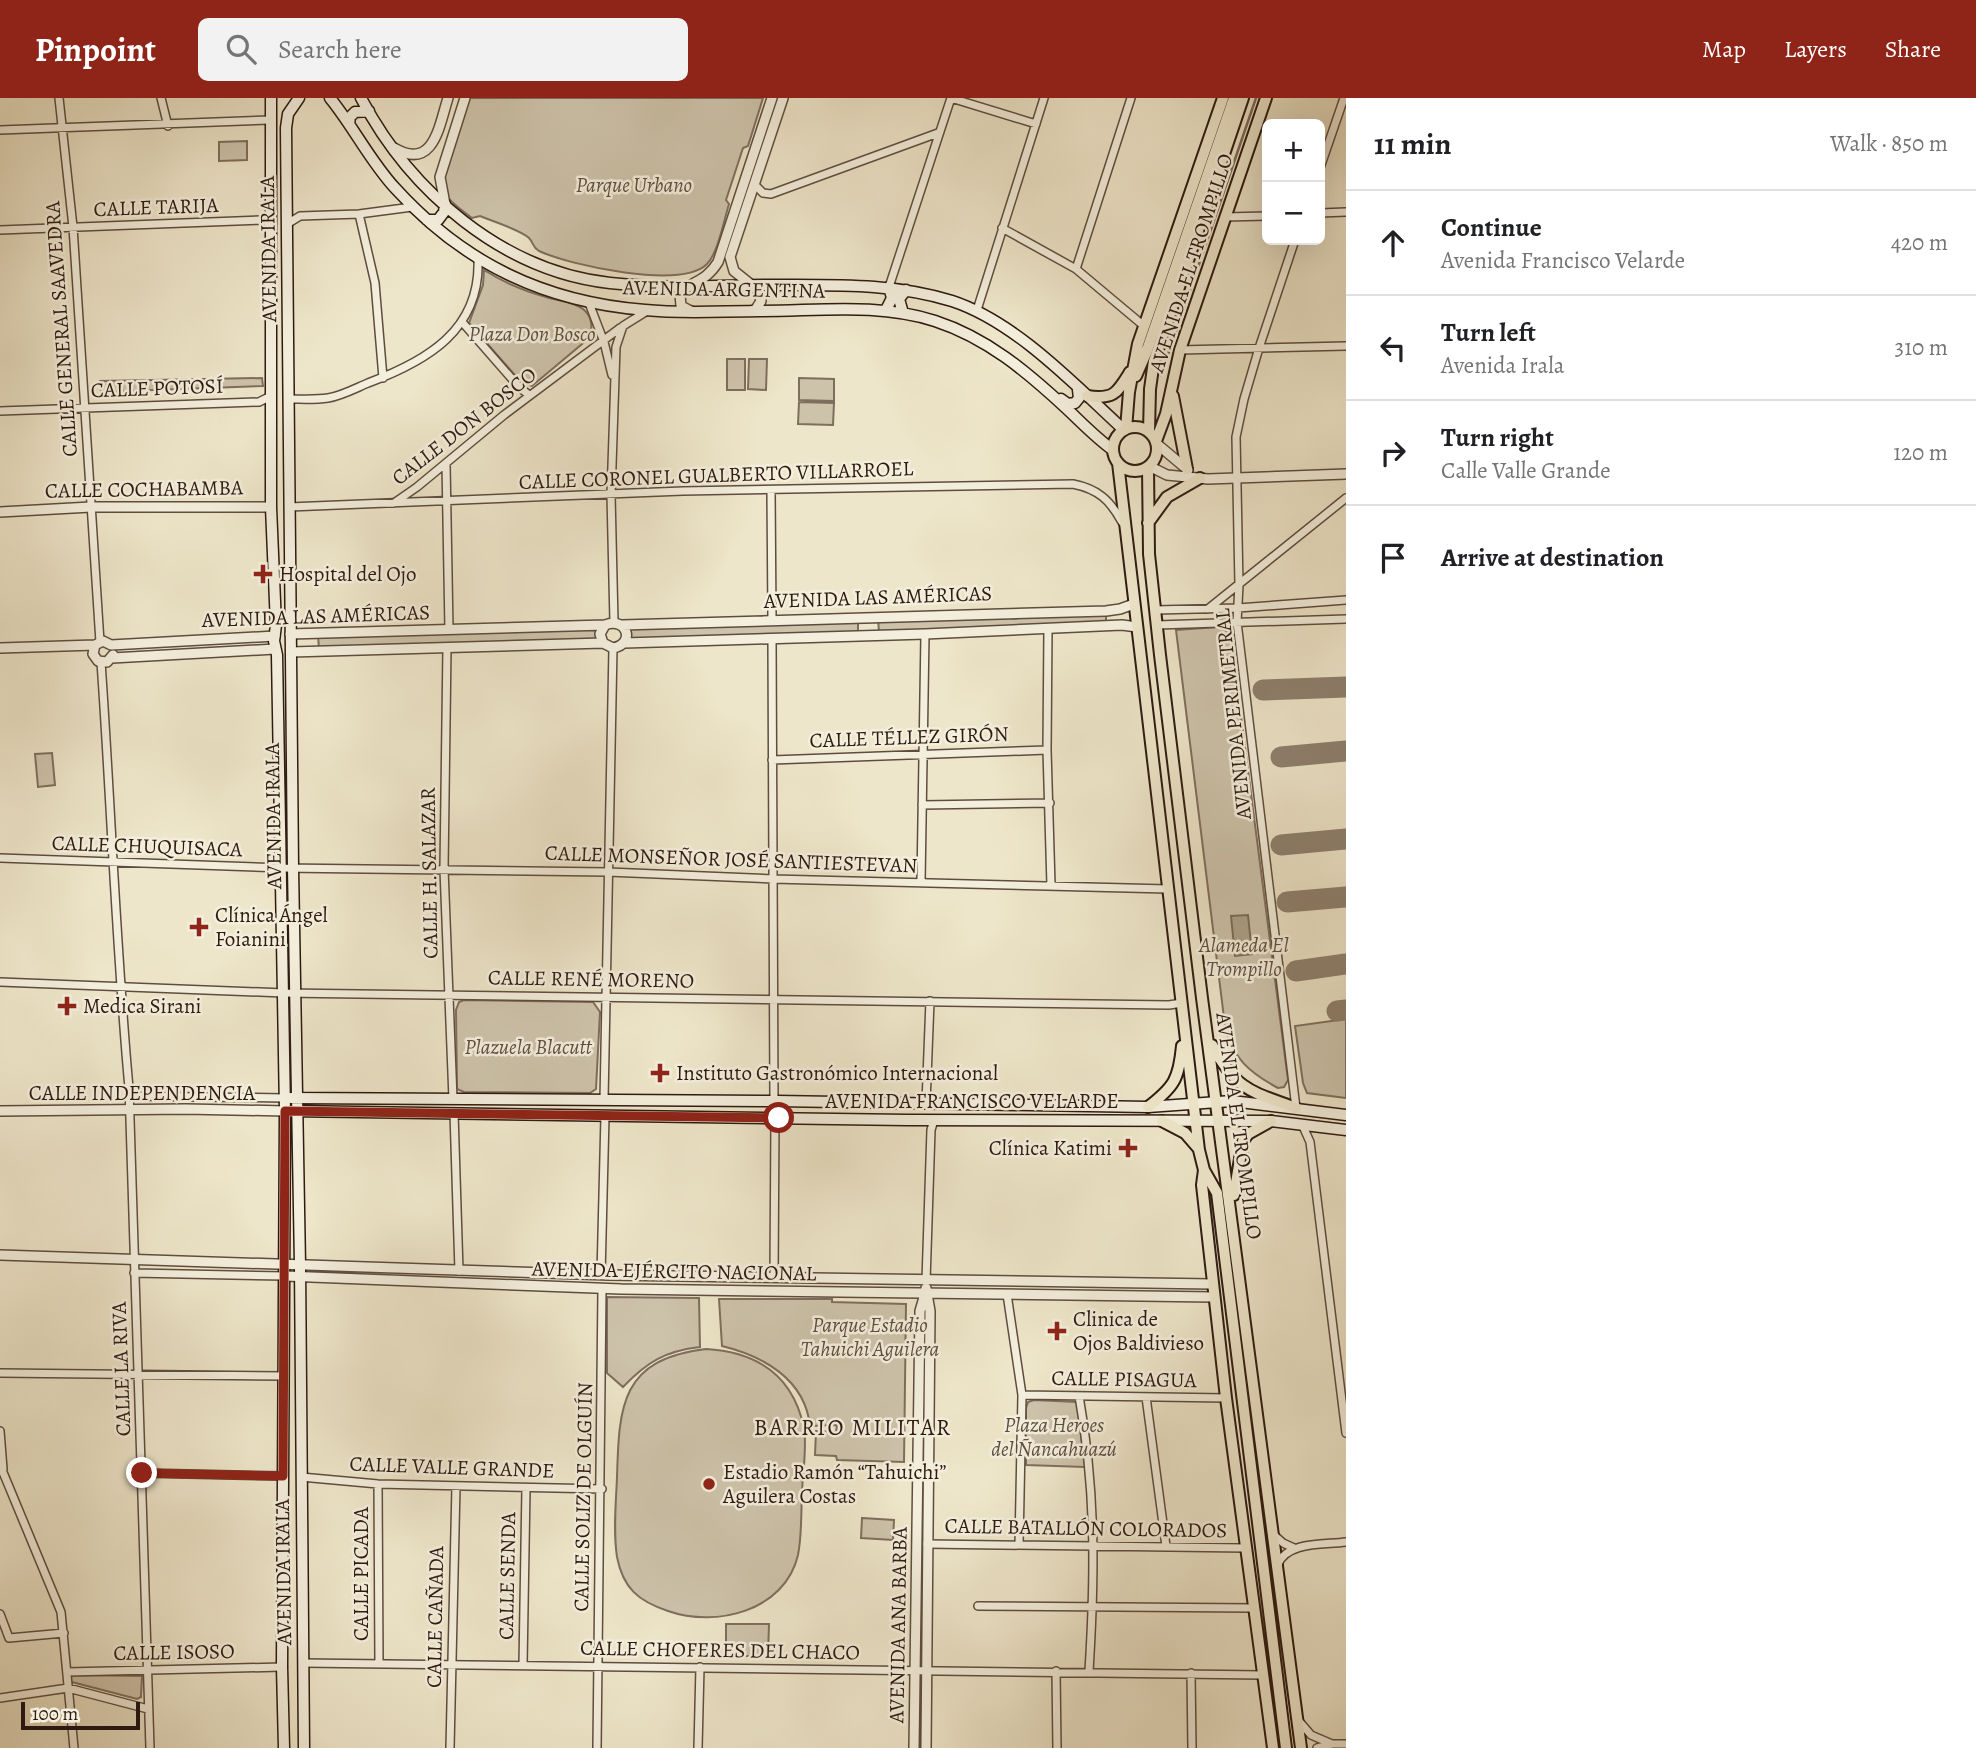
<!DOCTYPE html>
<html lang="en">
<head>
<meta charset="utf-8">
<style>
	:root { --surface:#fff; --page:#f2f2f2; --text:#202124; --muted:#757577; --line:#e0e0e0; --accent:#8f2418 }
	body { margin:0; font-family:Alegreya,serif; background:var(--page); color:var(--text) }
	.controls { position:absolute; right:21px; top:21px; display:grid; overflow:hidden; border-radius:10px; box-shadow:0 7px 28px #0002 }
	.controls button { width:63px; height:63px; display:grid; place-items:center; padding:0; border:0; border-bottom:2px solid var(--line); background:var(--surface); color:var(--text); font:35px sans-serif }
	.scale { position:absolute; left:21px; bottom:18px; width:119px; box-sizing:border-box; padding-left:7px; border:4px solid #2e1a11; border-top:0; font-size:19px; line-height:24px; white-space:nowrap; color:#2e1a11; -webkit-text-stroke:5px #f4efdd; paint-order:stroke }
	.stop { position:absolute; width:21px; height:21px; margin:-16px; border:5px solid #8f2418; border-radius:50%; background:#fff }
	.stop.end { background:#8f2418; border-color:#fff; box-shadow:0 2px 7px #0008 }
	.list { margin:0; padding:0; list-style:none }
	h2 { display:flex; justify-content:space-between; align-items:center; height:91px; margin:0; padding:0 28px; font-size:30px }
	h2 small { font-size:23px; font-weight:400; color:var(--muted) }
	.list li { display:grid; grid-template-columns:46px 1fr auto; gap:21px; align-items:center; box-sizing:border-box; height:105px; padding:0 28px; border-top:2px solid var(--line) }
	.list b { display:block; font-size:26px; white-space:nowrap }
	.list p { margin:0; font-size:23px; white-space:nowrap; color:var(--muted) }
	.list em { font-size:23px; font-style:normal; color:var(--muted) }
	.icon { flex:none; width:38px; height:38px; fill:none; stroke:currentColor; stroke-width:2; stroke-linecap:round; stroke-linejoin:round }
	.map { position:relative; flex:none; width:1346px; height:1650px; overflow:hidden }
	header { display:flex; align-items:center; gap:42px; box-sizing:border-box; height:98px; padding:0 35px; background:var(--accent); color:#fff }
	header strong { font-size:33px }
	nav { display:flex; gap:38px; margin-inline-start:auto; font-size:24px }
	.search { width:490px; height:63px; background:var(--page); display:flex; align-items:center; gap:18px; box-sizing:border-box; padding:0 24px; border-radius:10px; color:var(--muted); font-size:26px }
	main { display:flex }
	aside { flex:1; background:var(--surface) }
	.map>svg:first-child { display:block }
</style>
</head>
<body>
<header>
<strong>Pinpoint</strong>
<div class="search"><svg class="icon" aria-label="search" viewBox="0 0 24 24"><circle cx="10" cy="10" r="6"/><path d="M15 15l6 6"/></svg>Search here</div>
<nav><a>Map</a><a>Layers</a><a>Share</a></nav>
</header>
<main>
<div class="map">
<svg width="1346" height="1650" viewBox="0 0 1346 1650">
	<rect width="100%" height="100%" fill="#eee6ca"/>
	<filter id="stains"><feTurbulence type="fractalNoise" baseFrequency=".00286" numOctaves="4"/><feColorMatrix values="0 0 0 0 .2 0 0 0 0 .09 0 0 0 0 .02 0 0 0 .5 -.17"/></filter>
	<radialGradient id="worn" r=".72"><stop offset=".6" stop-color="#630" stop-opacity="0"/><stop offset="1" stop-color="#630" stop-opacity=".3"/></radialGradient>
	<!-- green -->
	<path fill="#cdc3ab" stroke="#7e6e5e" stroke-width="2" d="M465 0H763L748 48 743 50 726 102 729 106C724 122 718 155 707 166 681 192 569 167 539 153 532 149 534 145 529 140 521 132 492 123 480 118L472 120C463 113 450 105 444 94 433 73 458 22 465 0Z
		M247 43V62L219 63V44Z
		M484 172C503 184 524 193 546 199 558 203 573 203 583 211 592 218 594 231 588 241L532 288 522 285 469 225 483 187Z
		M727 261H745V292H727Z
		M749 261H767L766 292 748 291Z
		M262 280 263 288 101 294 100 283Z
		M799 280 834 281V303L799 302Z
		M799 304 834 305 833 327 798 326Z
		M1106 514V525L879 534 878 521Z
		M858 522V535L628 542V528Z
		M597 529 598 542 319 551 318 537Z
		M1219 529 1227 533 1231 541 1288 982 1284 989 1278 990C1250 975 1232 960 1225 928L1176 532Z
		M52 655 55 687 38 689 35 656Z
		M464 902 593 904 600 914 596 991 590 995 464 994 457 991 456 912 459 904Z
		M1346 921V1000L1307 995 1303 985 1295 928Z
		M607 1199 699 1200 700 1249C665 1253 647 1264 623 1289L607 1275Z
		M719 1201H832V1204L906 1206 904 1364 837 1362 836 1358 815 1357 816 1333 836 1334 837 1327 810 1328C805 1281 763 1258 722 1248Z
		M706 1251C757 1254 793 1277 804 1330 807 1349 803 1373 802 1393 801 1414 802 1437 798 1457 785 1513 716 1530 668 1513 638 1503 623 1490 617 1459 613 1433 616 1405 617 1379 619 1307 621 1261 706 1251Z
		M1034 1302 1077 1304 1085 1369 1026 1367V1310L1028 1304Z
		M862 1420 894 1422 893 1442 861 1440Z
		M726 1526H769L768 1558H726Z
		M73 1577 142 1578 141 1599 137 1601 72 1584 69 1580Z"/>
	<!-- water -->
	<path fill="#ada18b" stroke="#7a6b5a" stroke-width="2" d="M1248 817 1252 856 1235 858 1231 818Z"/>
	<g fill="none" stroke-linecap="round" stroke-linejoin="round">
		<!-- stream -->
		<path stroke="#7a6b5a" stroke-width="2.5" d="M1161 277 1256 0"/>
		<!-- taxiway -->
		<path stroke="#8e806e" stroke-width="21" d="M1263 592 1346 589
			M1281 659 1346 653
			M1281 747 1346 741
			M1287 804 1346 799
			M1296 873 1346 866
			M1337 913 1346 912"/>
		<defs>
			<path id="minor" d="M59 0 73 129 100 544
				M161 0 168 28
				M951 0 1036 26
				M0 32 270 22
				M1320 70 1344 0
				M754 86 763 95 771 96 938 35
				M1320 115 1346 114
				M359 116 375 185 383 280
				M1225 119 1267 118
				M287 126 300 118 359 116 412 109
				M1002 130 1076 171 1144 228
				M0 132 261 122 270 125
				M1295 142 1259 250 1244 301 1236 339 1239 487 1237 524 1296 1010
				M1076 171 1131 0
				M889 189 951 0
				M589 205 604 244 612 277
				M977 212 1044 0
				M463 225 519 289 529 297
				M1180 252 1346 248
				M289 301C302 301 315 302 328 300 341 298 356 290 368 285 427 263 481 232 478 161
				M0 313 259 304 271 298
				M446 366 449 532
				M771 392 772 521
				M394 405 417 389 504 317 620 230
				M289 409 683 393 1073 386C1098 391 1110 402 1122 424
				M1208 511 1346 400
				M1156 512 1238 510 1346 502
				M614 524 611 397 616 249 623 228 647 213
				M1157 527 1346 521
				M1048 530 1047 652 1051 787
				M772 541 774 1003
				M447 549 444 771 453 1001
				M101 564C111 706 116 849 129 990L150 1650
				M772 662 1047 652
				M922 707 1050 705
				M0 760 283 770 608 774 773 781 1168 791
				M921 784 925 536
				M0 884 284 895 1169 907 1182 905
				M129 998 285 1000
				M604 1002 613 550
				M926 1005 930 903
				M454 1015 459 1173
				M1302 1026 1310 1044 1346 1335
				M134 1175 285 1178
				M601 1177 605 1018
				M774 1180 775 1020
				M926 1183 931 1032 934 1022
				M1007 1196 1022 1297 1019 1447
				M0 1275 284 1278
				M1022 1297 1226 1300
				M1079 1298C1096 1393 1095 1477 1089 1573
				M1146 1299 1166 1448
				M0 1333 3 1371
				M0 1367 61 1514 74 1650
				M142 1375 283 1378
				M301 1379 378 1386 602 1391
				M378 1386 379 1565
				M1274 1437 1283 1445 1294 1450
				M927 1446 1245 1450
				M1278 1466C1288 1443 1324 1447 1346 1444
				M978 1508 1253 1510
				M0 1516 9 1540 64 1535
				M303 1565 1262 1577
				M523 1567 526 1390
				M1056 1573 1057 1650
				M67 1574 282 1569
				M1191 1575 1192 1650
				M0 1600 68 1590 148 1611
				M1299 1623 1311 1637 1332 1646
				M450 1650 456 1388
				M597 1650 602 1191
				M698 1650 700 1569
				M1317 1650 1332 1646H1346"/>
			<path id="tertiary" d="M394 50C434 73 439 28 448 0
				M445 106 440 79 465 0
				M691 213 681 208 680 196C692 182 705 185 718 164L772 0
				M752 213 756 211 761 203 759 193 734 173 730 159 783 0
				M1157 346 1188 372
				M1149 368 1167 377 1208 381 1346 376
				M0 414 91 409H271
				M622 527 1106 513 1120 511 1134 506
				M290 536 605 527C627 518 636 546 613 550L603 545 600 536 605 527
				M624 545 925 536 1122 527 1137 529
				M95 547 93 556 98 563 107 564 113 557
				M0 550 95 547 103 543 111 547 275 538
				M291 554 603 545
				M112 560 275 551
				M0 1013 186 1011 285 1013
				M0 1157 609 1177 1212 1186
				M285 1178 621 1191 1213 1199
				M926 1190 930 1213 926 1650
				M914 1650 920 1213 925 1196"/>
			<path id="secondary" d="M271 0V409L276 527 274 543 277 557 285 1013 282 1569 284 1650
				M299 0 288 16 286 30 293 770 300 1167 304 1650
				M330 0C353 28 370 63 395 90 463 165 544 204 645 212 683 216 723 213 761 213 820 213 878 205 935 223 987 240 1026 273 1066 310 1081 324 1096 340 1113 352
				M361 0C410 93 502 173 610 185 671 192 734 186 795 187 849 187 900 187 952 203 1016 224 1075 287 1124 332
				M349 26 350 19 355 14 369 13
				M427 122H438L444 114 445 106
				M886 212 892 200 889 189
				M903 215 899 201 906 192
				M1061 301 1068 306 1075 305 1079 300 1078 292
				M291 1000 777 1003 1148 1009 1232 1003 1346 1017
				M290 1013 907 1022 1271 1023 1346 1032"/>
			<path id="primary" d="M1136 278 1146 255 1234 0
				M1087 298C1114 302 1117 295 1130 274
				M1173 298 1187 371
				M1113 351a22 22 0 1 1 44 0a22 22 0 1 1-44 0Z
				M1126 331 1129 294 1138 246 1223 0
				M1149 334 1150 291 1154 263 1243 0
				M1156 343 1166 316 1180 252 1266 0
				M1118 365 1199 1052 1204 1072 1217 1095 1286 1650
				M1148 369 1149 456 1160 557 1202 900 1301 1650
				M1148 425 1167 399 1200 380
				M1212 947C1237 993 1250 993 1296 1010
				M1148 1009C1174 989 1179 981 1182 948
				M1162 1023 1185 1035 1198 1050
				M1204 1072 1202 1087 1226 1300 1273 1650
				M1234 1097 1243 1043 1248 1036 1271 1023"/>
		</defs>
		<!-- minor casing -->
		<use href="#minor" stroke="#5e4d3f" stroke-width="10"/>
		<!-- tertiary casing -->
		<use href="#tertiary" stroke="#5e4d3f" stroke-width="12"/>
		<!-- secondary casing -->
		<use href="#secondary" stroke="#2e1a11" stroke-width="13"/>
		<!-- primary casing -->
		<use href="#primary" stroke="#2e1a11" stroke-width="14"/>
		<!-- minor -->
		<use href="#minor" stroke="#f4efdd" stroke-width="7"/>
		<!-- tertiary -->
		<use href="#tertiary" stroke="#f4efdd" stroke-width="9"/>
		<!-- secondary -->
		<use href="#secondary" stroke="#f4efdd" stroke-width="10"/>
		<!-- primary -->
		<use href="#primary" stroke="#eee6ca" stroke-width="10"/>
	</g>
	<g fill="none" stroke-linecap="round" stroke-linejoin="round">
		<!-- route -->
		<path stroke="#8f2418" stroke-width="9" d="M142 1375 283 1378 285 1013 779 1020"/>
	</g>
	<!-- markers -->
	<g fill="#8f2418" stroke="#f4efdd" stroke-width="2.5">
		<path d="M259.5 465.5h7v7h7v7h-7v7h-7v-7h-7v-7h7z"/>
		<path d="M195.5 818.5h7v7h7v7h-7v7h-7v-7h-7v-7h7z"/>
		<path d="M63.5 897.5h7v7h7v7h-7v7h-7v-7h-7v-7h7z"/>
		<path d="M656.5 964.5h7v7h7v7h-7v7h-7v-7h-7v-7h7z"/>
		<path d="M1124.5 1039.5h7v7h7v7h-7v7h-7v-7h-7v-7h7z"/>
		<path d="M1053.5 1222.5h7v7h7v7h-7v7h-7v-7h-7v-7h7z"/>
		<circle cx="709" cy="1386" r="7"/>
	</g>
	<g text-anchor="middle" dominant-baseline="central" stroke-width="5" stroke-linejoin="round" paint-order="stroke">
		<!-- park labels -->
		<g font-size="21" font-style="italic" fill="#5e4d3f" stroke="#f4efdd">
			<text x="634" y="87">Parque Urbano</text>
			<text x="532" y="236">Plaza Don Bosco</text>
			<text x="1244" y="847">Alameda El<tspan x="1244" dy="24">Trompillo</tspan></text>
			<text x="528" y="949">Plazuela Blacutt</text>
			<text x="870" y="1227">Parque Estadio<tspan x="870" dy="24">Tahuichi Aguilera</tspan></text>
			<text x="1054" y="1327">Plaza Heroes<tspan x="1054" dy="24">del Ñancahuazú</tspan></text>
		</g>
		<!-- street labels -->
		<g font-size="21" fill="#2e1a11" stroke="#f4efdd">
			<text transform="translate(156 109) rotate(-2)">CALLE TARIJA</text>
			<text transform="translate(268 151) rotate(-91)">AVENIDA IRALA</text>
			<text transform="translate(1191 165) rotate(-72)">AVENIDA EL TROMPILLO</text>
			<text transform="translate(724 191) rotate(1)">AVENIDA ARGENTINA</text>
			<text transform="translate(61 231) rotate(-94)">CALLE GENERAL SAAVEDRA</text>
			<text transform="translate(157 290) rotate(-2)">CALLE POTOSÍ</text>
			<text transform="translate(464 328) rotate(-38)">CALLE DON BOSCO</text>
			<text transform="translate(716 377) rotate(-2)">CALLE CORONEL GUALBERTO VILLARROEL</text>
			<text transform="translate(144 391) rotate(-1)">CALLE COCHABAMBA</text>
			<text transform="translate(878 499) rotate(-2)">AVENIDA LAS AMÉRICAS</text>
			<text transform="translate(316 518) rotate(-2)">AVENIDA LAS AMÉRICAS</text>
			<text transform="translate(1233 616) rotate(-96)">AVENIDA PERIMETRAL</text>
			<text transform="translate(909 639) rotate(-2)">CALLE TÉLLEZ GIRÓN</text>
			<text transform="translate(273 718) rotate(-91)">AVENIDA IRALA</text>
			<text transform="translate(147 748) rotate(2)">CALLE CHUQUISACA</text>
			<text transform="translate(731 761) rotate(2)">CALLE MONSEÑOR JOSÉ SANTIESTEVAN</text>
			<text transform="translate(429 775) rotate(-91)">CALLE H. SALAZAR</text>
			<text transform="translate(591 881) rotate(1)">CALLE RENÉ MORENO</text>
			<text x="142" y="995">CALLE INDEPENDENCIA</text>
			<text x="972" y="1003">AVENIDA FRANCISCO VELARDE</text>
			<text transform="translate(1239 1028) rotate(82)">AVENIDA EL TROMPILLO</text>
			<text transform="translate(674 1173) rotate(1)">AVENIDA EJÉRCITO NACIONAL</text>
			<text transform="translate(121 1271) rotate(-92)">CALLE LA RIVA</text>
			<text transform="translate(1124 1281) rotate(1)">CALLE PISAGUA</text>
			<text transform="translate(452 1369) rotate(2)">CALLE VALLE GRANDE</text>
			<text transform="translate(583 1399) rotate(-89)">CALLE SOLIZ DE OLGUÍN</text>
			<text transform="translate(1086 1430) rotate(1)">CALLE BATALLÓN COLORADOS</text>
			<text transform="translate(283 1474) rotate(-91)">AVENIDA IRALA</text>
			<text transform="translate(361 1476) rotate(-90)">CALLE PICADA</text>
			<text transform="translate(507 1478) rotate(-89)">CALLE SENDA</text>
			<text transform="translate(435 1519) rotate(-89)">CALLE CAÑADA</text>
			<text transform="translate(898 1527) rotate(-89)">AVENIDA ANA BARBA</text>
			<text transform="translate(720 1552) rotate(1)">CALLE CHOFERES DEL CHACO</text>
			<text transform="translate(174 1554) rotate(-1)">CALLE ISOSO</text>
		</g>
		<!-- poi labels -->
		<g font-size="21" fill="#2e1a11" stroke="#f4efdd" text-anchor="start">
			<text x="279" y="476">Hospital del Ojo</text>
			<text x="215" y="817">Clínica Ángel<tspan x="215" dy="24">Foianini</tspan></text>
			<text x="83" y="908">Medica Sirani</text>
			<text x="676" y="975">Instituto Gastronómico Internacional</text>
			<text x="1112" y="1050" text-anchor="end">Clínica Katimi</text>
			<text x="1073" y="1221">Clinica de<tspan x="1073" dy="24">Ojos Baldivieso</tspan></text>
			<text x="723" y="1374">Estadio Ramón “Tahuichi”<tspan x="723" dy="24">Aguilera Costas</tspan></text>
		</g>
		<!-- neighbourhood labels -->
		<g font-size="23" letter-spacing="2" fill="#2e1a11" stroke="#f4efdd">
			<text x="853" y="1329">BARRIO MILITAR</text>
		</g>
	</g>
	<rect width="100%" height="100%" filter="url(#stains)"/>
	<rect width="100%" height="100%" fill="url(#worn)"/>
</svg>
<div class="controls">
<button>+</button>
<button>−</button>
</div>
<div class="scale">100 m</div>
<div class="stop" style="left:779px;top:1020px"></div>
<div class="stop end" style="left:142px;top:1375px"></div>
</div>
<aside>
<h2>11 min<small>Walk · 850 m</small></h2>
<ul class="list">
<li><svg class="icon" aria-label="ahead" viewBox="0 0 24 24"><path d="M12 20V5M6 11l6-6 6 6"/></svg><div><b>Continue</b><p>Avenida Francisco Velarde</p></div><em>420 m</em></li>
<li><svg class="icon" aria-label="left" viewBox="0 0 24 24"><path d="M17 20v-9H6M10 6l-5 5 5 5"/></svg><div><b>Turn left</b><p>Avenida Irala</p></div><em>310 m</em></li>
<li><svg class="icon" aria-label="right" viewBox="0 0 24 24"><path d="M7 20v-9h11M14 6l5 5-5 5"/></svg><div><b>Turn right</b><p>Calle Valle Grande</p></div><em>120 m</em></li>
<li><svg class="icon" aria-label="arrive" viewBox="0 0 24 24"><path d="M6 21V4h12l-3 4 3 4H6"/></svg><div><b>Arrive at destination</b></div></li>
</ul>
</aside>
</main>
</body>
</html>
